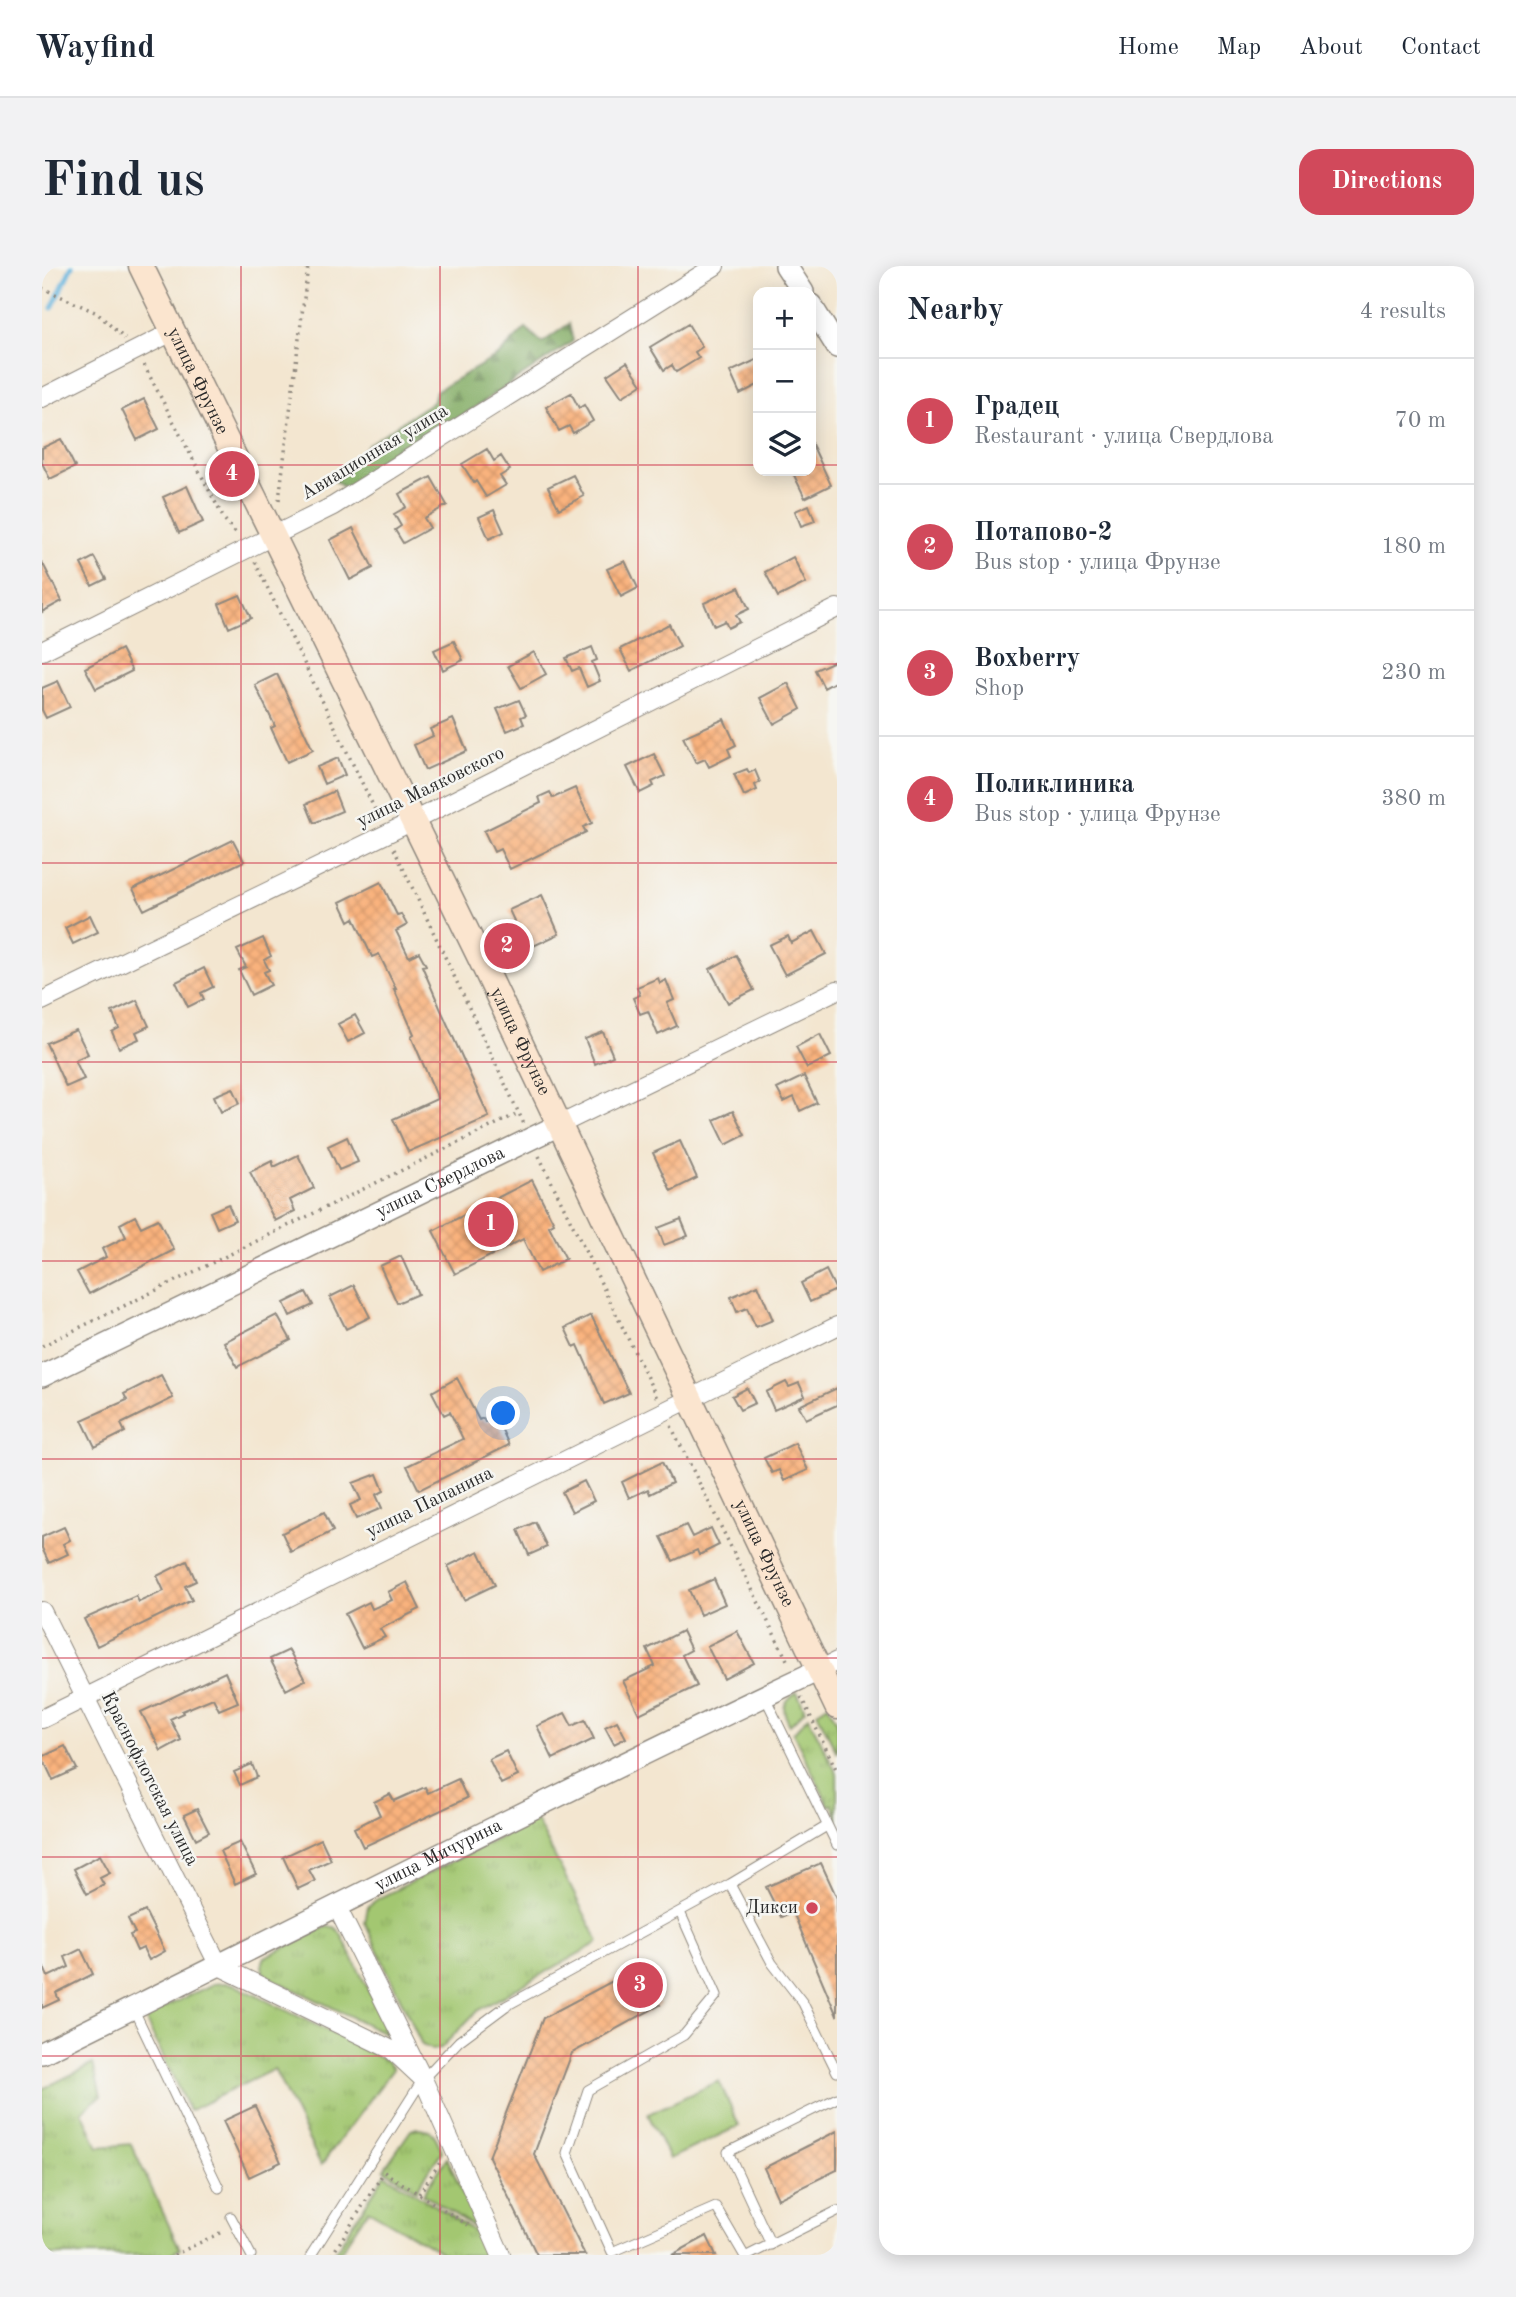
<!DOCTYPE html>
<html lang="en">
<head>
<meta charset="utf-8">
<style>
	:root { --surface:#fff; --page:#f2f2f3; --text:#1f2937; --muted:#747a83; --line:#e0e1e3; --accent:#d1495b }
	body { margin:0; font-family:"Old Standard TT",serif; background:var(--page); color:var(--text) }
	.controls { position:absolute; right:21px; top:21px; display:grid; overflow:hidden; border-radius:14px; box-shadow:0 4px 18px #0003 }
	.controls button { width:63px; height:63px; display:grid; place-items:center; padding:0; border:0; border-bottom:2px solid var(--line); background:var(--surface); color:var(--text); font:35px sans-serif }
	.you { position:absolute; left:462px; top:1148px; width:24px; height:24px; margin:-18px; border:5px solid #fff; border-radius:50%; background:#1a73e8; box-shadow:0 0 0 10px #1a73e833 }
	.badge { display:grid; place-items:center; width:46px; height:46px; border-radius:50%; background:var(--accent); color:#fff; font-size:23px; font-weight:700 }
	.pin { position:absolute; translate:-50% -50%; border:4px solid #fff; box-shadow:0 2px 7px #0006 }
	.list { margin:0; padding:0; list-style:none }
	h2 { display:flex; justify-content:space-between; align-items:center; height:91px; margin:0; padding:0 28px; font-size:30px }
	h2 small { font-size:23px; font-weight:400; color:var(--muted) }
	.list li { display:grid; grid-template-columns:46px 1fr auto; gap:21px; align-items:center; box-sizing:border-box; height:126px; padding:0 28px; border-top:2px solid var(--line) }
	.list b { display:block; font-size:26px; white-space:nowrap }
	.list p { margin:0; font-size:23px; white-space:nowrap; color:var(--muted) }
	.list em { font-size:23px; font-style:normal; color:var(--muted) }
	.icon { flex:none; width:38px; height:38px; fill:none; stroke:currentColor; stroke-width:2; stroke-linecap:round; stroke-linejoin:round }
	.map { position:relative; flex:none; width:795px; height:1989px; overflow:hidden; border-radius:21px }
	header { display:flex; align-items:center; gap:42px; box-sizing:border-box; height:98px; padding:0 35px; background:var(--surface); border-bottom:2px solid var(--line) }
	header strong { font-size:33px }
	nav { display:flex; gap:38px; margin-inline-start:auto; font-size:24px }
	.intro { display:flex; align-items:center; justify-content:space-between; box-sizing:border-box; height:168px; padding:0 42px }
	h1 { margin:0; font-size:49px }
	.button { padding:18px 32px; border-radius:21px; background:var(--accent); color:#fff; font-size:24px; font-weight:700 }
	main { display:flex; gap:42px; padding:0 42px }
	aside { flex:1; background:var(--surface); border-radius:21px; box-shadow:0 4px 18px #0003 }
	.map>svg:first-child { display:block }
</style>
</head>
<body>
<header>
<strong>Wayfind</strong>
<nav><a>Home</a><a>Map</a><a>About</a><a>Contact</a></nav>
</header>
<div class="intro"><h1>Find us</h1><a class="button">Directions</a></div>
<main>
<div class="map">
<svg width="795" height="1989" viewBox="0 0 795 1989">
	<defs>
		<pattern id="grass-tufts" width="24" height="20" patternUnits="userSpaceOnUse" patternTransform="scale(1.75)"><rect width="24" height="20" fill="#a3c771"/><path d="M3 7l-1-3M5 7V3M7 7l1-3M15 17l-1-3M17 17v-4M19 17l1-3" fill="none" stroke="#8cab62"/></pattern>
		<pattern id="forest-firs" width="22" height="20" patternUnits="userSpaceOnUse" patternTransform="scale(1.75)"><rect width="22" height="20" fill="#82ac63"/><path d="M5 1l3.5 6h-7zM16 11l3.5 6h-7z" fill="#6b8c52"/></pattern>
		<pattern id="building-cross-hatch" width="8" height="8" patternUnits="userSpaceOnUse" patternTransform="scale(1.75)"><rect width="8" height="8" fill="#f9b27d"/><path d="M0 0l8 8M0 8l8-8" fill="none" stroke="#d6996c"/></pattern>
	</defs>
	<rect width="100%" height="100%" fill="#f6f6f2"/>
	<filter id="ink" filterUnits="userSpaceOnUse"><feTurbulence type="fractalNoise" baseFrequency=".0143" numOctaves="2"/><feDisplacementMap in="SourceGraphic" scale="14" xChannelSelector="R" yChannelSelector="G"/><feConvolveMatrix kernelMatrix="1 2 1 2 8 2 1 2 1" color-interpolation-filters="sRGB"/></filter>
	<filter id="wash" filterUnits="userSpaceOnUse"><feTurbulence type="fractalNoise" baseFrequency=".00686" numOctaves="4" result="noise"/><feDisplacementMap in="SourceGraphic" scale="28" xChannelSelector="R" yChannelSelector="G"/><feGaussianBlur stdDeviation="1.57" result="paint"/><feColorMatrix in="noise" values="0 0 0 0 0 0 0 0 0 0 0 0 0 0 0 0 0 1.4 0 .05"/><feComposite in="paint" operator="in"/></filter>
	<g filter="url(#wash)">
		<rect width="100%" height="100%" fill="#f3e6d0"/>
		<!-- grass -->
		<path fill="url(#grass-tufts)" stroke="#67794e" stroke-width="2" d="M755 1426 763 1444 748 1459C739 1444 740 1436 755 1426Z
			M786 1439 795 1456V1487L775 1446Z
			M766 1450 795 1508V1559L791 1550 794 1548 790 1538 787 1540 751 1467Z
			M494 1554 557 1676 435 1745 399 1782 390 1784 380 1779 323 1657 326 1640 337 1632Z
			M284 1661H293L299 1668 349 1770 227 1711 221 1706 220 1698 223 1691Z
			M183 1717 191 1718 344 1794 351 1803 279 1899 232 1803 147 1845 105 1757V1750L171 1718Z
			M51 1798 59 1830 40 1845 56 1881 89 1878 138 1983 127 1989H0V1823Z
			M375 1862C392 1862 394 1871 400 1885L374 1924 342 1903 369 1864Z
			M405 1892 437 1964 381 1928Z
			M343 1908 435 1967 445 1989H404L326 1944 296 1989H291Z"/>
		<!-- forest -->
		<path fill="url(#forest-firs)" stroke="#566c47" stroke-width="2" d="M527 58 531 75 308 226 293 215 327 178 392 135 394 125 457 89 484 62 500 77Z"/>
		<!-- garden -->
		<path fill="#a3c771" stroke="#67794e" stroke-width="2" d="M677 1815 697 1860 627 1893 606 1848Z"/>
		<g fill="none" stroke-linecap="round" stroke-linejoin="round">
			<!-- stream -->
			<path stroke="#61b2dc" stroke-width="5" d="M10 42 30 0"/>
		</g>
		<g id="blocks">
			<!-- building -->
			<path fill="url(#building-cross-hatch)" d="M646 58 660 81 653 86 657 92 634 106 630 99 622 104 608 81Z
				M716 93V119L698 128 688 106Z
				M585 96 600 118 580 131 565 109Z
				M529 127 537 142 542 139 551 155 531 167 527 160 517 165 504 141Z
				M102 133 117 163 95 174 80 144Z
				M19 173 33 201 8 213 0 197V182Z
				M769 176 789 219 763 232 750 205H769Z
				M445 183 452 195 459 190 468 204 458 210 464 219 444 231 434 215 432 217 420 198Z
				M531 209 542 230 517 243 506 221Z
				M389 211 405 239 382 252 388 262 361 277 353 264 359 260 352 248 364 241 357 228Z
				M145 220 161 256 137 267 121 231Z
				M767 239 773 255 759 260 753 245Z
				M452 244 462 266 447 273 437 251Z
				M311 262 331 302 308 314 288 274Z
				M52 291 64 313 50 320 39 298Z
				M751 291 764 317 736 331 723 306Z
				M583 295 596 322 579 331 565 303Z
				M0 296 20 335 0 346Z
				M697 321 707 343 694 349 698 356 686 362 683 355 672 360 662 337Z
				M198 329 209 352 187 362 177 338Z
				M627 358 638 380 589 405 578 383Z
				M412 375 421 394 401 404 392 384Z
				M550 381 555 394 550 396 558 415 545 421 537 402 530 405 524 392Z
				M79 383 90 405 54 423 43 402Z
				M492 386 504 408 479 422 466 400Z
				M795 394V415L782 422 773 404Z
				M235 408 271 484 245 496 229 462 233 460 213 419Z
				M16 415 28 441 4 452 0 444V422Z
				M746 417 759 443 732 458 718 432Z
				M477 434 484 449 479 451 482 458 465 465 455 443Z
				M411 453 425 485 383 504 372 479 391 470 388 463Z
				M682 453 694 479 686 483 689 490 667 501 663 493 654 497 641 471Z
				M612 488 623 510 610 516 612 520 598 527 585 501Z
				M296 492 303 509 282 518 275 501Z
				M705 503 707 507 713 504 718 516 713 519 715 524 702 530 692 508Z
				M533 522 550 557 541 561 544 566 468 603 458 583 452 586 442 565 499 537 497 531 508 526 511 532Z
				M292 525 300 545 272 557 264 538Z
				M191 574 202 595 102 644 91 623Z
				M339 616 355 649 359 648 365 659 354 665 367 691 377 686 384 699 380 700 399 744 447 851 366 886 351 853 395 833 394 828 369 770 372 768 352 723H354L337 688 330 691 312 652 307 655 298 636Z
				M500 629 517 668 485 683 467 644Z
				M48 649 56 666 31 678 23 662Z
				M772 665 784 688 743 709 727 679 746 670 749 677Z
				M221 672 229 690 222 694 227 704 222 706 229 719 209 729 197 704 204 701 195 684Z
				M694 689 712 724 686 737 668 703Z
				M162 702 171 721 159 727 162 733 146 741 134 716Z
				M616 712 618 717 624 714 632 734 625 737 635 760 616 769 606 745 598 748 591 732 598 729 595 721Z
				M95 734 107 760 94 766 97 773 77 782 70 766 77 762 70 746Z
				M313 749 323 767 306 776 296 758Z
				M34 764 46 788 33 794 42 813 24 821 4 777Z
				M561 766 571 790 553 798 543 773Z
				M778 768 789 790 765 802 754 781Z
				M762 810 775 837 758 845 752 831 742 836 735 823Z
				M191 822 198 837 179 846 172 830Z
				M691 845 703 869 684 879 672 854Z
				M305 871 316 896 297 904 286 880Z
				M638 875 655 912 629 925 611 887Z
				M256 889 272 922 248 934 253 945 233 955 208 906 230 895 232 901Z
				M490 914 512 957 507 960 524 993 497 1006 481 973 413 1008 391 965Z
				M186 938 193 954 175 962 168 946Z
				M93 950 99 961 116 953 132 984 47 1028 35 1006 64 991 60 983 84 971 78 958Z
				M639 953 646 970 622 979 616 962Z
				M359 990 376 1028 355 1037 338 1000Z
				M784 1004 794 1024 768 1036 759 1017Z
				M312 1019 328 1051 304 1063 288 1031Z
				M716 1019 731 1054 714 1061 705 1042 695 1046 689 1031Z
				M264 1026 271 1039 248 1050 242 1037Z
				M235 1049 249 1074 195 1101 182 1076Z
				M549 1049 587 1127 562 1138 536 1079 532 1081 523 1062Z
				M119 1109 131 1132 79 1158 83 1166 53 1181 40 1154 85 1134 82 1128Z
				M415 1112 437 1154 441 1152 443 1156 454 1151 467 1179 377 1224 365 1200 421 1173 408 1146 402 1149 390 1126Z
				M744 1116 747 1121 757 1117 763 1130 732 1144 724 1126Z
				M705 1122 713 1137 698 1144 690 1130Z
				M795 1122V1139L764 1153 757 1140Z
				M753 1177 766 1204 742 1215 737 1204 730 1207 722 1192Z
				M620 1196 630 1217 608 1228 606 1223 587 1232 580 1216Z
				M335 1208 342 1225 334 1229 340 1242 314 1253 308 1239 319 1234 311 1217Z
				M542 1215 552 1235 530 1246 520 1226Z
				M282 1246 291 1265 249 1286 240 1267Z
				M493 1256 505 1281 487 1289 476 1264Z
				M644 1259 650 1271 669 1262 677 1279 657 1289 655 1284 631 1295 619 1271Z
				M22 1261 28 1274 21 1278 26 1288 7 1297 0 1282V1271Z
				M437 1285 453 1319 422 1334 406 1300Z
				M145 1295 154 1315 143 1320 150 1334 55 1380 42 1353 94 1330 97 1336 122 1325 115 1310Z
				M672 1313 683 1338 658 1349 647 1324Z
				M365 1316 378 1343 338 1363 343 1371 320 1382 303 1348 327 1336 330 1343 350 1334 346 1326Z
				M640 1365 649 1384 640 1389 655 1420 597 1448 581 1415 613 1400 605 1383Z
				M695 1365 712 1397 682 1413 665 1380Z
				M247 1384 263 1414 244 1424 228 1393Z
				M183 1406 196 1436 177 1444 171 1432 140 1445 141 1447 128 1453 139 1474 119 1485 99 1446Z
				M523 1447 530 1460 543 1454 552 1473 511 1493 495 1460Z
				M575 1455 584 1472 572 1478 563 1461Z
				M23 1480 35 1503 11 1514 0 1491Z
				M464 1485 476 1510 459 1518 447 1493Z
				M210 1498 215 1511 198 1519 192 1506Z
				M416 1513 425 1532 321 1581 312 1562 338 1549 332 1536 348 1528 352 1535 383 1521 386 1527Z
				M155 1543 167 1566 154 1573 142 1549Z
				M279 1573 289 1594 267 1604 273 1615 256 1623 241 1591Z
				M198 1576 214 1608 193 1618 178 1585Z
				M58 1589 68 1607 58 1612 62 1619 45 1628 32 1603Z
				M779 1597 795 1632V1750L751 1646 739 1651 724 1621Z
				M103 1645 123 1685 107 1694 101 1682 95 1685 88 1669 93 1667 86 1653Z
				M39 1683 51 1708 14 1727 17 1734 0 1742V1697L6 1711 27 1701 23 1691Z
				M595 1702 618 1739 530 1787 492 1888 543 1989H495L447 1891 501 1752Z
				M213 1840 239 1896 207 1911 181 1855Z
				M795 1865V1904L736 1933 722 1902Z
				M665 1970 674 1989H630Z"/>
		</g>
	</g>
	<g filter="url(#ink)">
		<use href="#blocks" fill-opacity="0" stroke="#8f887e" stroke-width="2"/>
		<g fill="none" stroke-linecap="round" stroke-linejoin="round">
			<defs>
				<path id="service" d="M723 1431 795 1579
					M688 1618 730 1697 761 1737 795 1806
					M638 1646 675 1729 642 1769 546 1824 525 1887 570 1986 674 1941 702 1989
					M91 1742 177 1922
					M189 1951 209 1989
					M729 1979 686 1886 795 1832
					M269 1989 381 1813 417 1775 464 1740 688 1618 785 1560
					M707 1989 795 1945"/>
				<path id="minor" d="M0 132 132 65
					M0 385 291 240 673 0
					M0 735 371 555 795 342
					M517 859 795 724
					M0 1345 177 1700 350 1784 381 1813
					M777 1404 795 1395
					M0 1453 795 1060
					M294 1639 381 1813 459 1989"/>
				<g id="tertiary">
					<path d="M744 0 761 26"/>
					<path d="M769 39 795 81"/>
					<path id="s1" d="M0 1110 517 859"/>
					<path id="s2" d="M0 1787C259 1659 516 1527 777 1404"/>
				</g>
				<g id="secondary">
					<path id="s3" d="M99 0 438 692 795 1441"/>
				</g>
			</defs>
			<!-- service casing -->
			<use href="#service" stroke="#8f887e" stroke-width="11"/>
			<!-- minor casing -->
			<use href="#minor" stroke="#8f887e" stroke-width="20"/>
			<!-- tertiary casing -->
			<use href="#tertiary" stroke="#8f887e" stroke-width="24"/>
			<!-- secondary casing -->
			<use href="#secondary" stroke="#8f887e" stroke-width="27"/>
			<!-- path -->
			<path stroke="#8f887e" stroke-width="3.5" stroke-dasharray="2 5" stroke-linecap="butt" d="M0 22 55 47 83 73
				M102 99 182 253 196 270
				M237 234 266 0
				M213 296 338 554
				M352 583 482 858
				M497 890 615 1132
				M0 1080 477 847
				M629 1160 747 1398
				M759 1431 795 1505
				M377 1928 399 1895
				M132 1989 182 1965
				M290 1989 342 1906 426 1959"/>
			<!-- service -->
			<use href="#service" stroke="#fff" stroke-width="9"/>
			<!-- minor -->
			<use href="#minor" stroke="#fff" stroke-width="18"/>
			<!-- tertiary -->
			<use href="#tertiary" stroke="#fff" stroke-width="21"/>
			<!-- secondary -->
			<use href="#secondary" stroke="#fbe5cf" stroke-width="24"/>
		</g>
	</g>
	<!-- grid -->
	<path fill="none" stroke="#d1495b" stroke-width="2" stroke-opacity="0.55" d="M199 0V1989M398 0V1989M596 0V1989M0 199H716M769 199H795M0 398H795M0 597H795M0 796H795M0 995H795M0 1193H795M0 1392H795M0 1591H795M0 1790H795"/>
	<!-- markers -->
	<circle fill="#d1495b" stroke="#f6f6f2" stroke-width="2.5" cx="770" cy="1642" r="7"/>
	<g text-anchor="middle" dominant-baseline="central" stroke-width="5" stroke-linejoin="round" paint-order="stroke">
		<!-- street labels -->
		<g font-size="19" fill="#2b2b2b" stroke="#f6f6f2">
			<text stroke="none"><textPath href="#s3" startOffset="128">улица Фрунзе</textPath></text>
			<text transform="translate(333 187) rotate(-31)">Авиационная улица</text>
			<text transform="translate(389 522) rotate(-26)">улица Маяковского</text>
			<text stroke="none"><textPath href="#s3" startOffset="863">улица Фрунзе</textPath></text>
			<text stroke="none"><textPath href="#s1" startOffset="443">улица Свердлова</textPath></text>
			<text transform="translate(388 1237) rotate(-26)">улица Папанина</text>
			<text stroke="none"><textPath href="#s3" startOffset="1430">улица Фрунзе</textPath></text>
			<text transform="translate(107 1513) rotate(63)">Краснофлотская улица</text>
			<text stroke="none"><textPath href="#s2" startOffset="443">улица Мичурина</textPath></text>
		</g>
		<!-- poi labels -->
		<g font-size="19" fill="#2b2b2b" stroke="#f6f6f2" text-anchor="end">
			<text x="756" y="1642">Дикси</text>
		</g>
	</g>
</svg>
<div class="controls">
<button>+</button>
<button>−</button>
<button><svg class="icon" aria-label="layers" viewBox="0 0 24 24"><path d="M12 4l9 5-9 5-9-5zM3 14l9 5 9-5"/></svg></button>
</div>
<div class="you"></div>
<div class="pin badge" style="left:449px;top:958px">1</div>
<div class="pin badge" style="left:465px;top:680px">2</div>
<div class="pin badge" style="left:598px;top:1719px">3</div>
<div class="pin badge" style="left:190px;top:208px">4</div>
</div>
<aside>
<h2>Nearby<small>4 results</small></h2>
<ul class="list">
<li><span class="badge">1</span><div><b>Градец</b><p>Restaurant · улица Свердлова</p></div><em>70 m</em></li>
<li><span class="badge">2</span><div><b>Потапово-2</b><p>Bus stop · улица Фрунзе</p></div><em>180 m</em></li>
<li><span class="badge">3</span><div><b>Boxberry</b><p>Shop</p></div><em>230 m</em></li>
<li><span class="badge">4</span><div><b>Поликлиника</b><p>Bus stop · улица Фрунзе</p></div><em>380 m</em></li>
</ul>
</aside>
</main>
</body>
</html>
